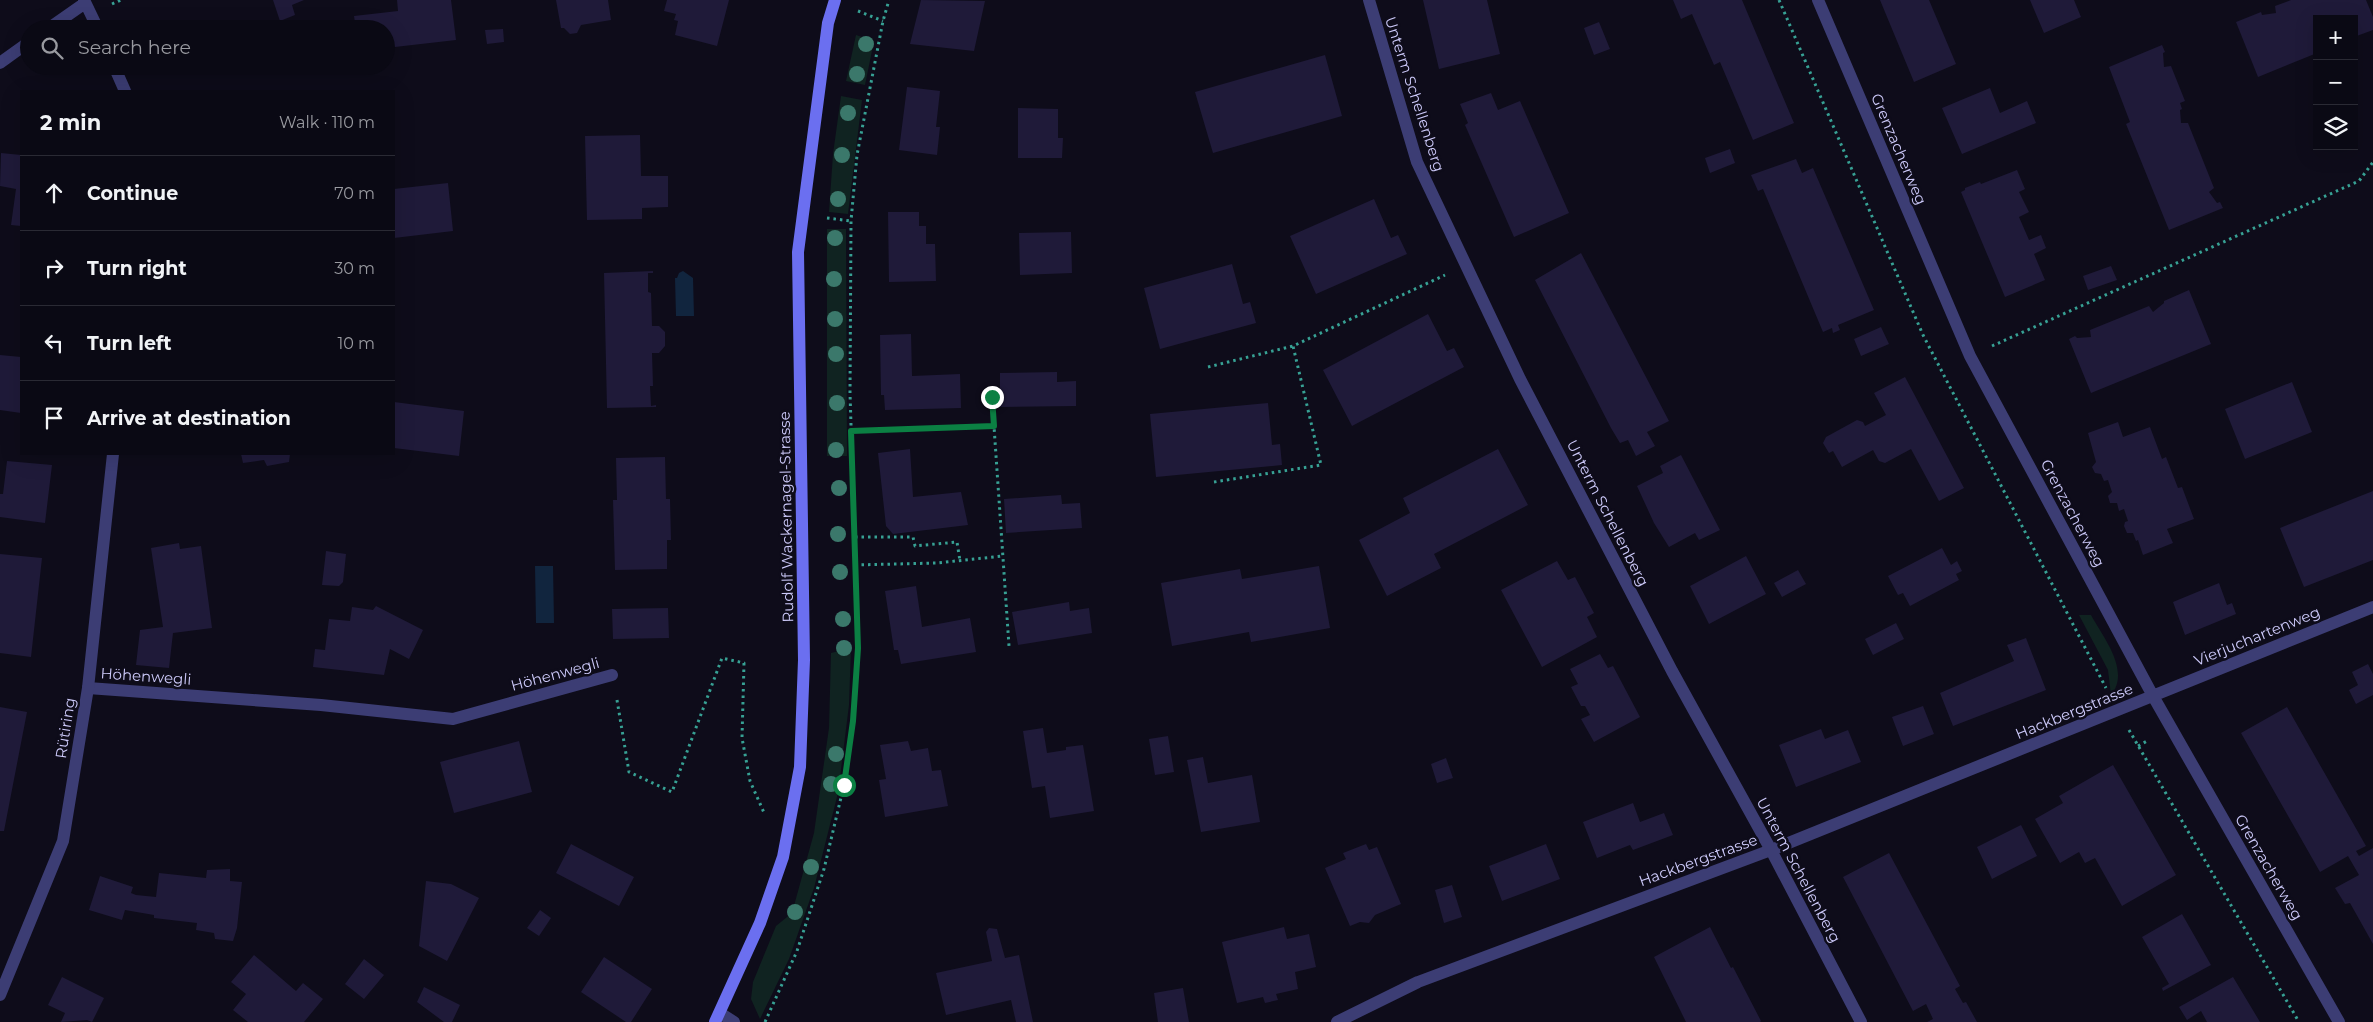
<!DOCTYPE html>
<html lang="en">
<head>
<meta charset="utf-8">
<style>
	:root { --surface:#0a0914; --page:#181722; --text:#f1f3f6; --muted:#999aa0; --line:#2a2a34 }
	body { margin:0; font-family:Montserrat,sans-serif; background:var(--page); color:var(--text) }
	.controls { position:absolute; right:15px; top:15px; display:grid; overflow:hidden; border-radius:0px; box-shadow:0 5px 20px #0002 }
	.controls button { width:45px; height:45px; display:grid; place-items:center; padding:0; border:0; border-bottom:1px solid var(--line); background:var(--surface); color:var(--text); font:25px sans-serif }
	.stop { position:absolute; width:15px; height:15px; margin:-11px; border:4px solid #0b8043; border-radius:50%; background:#fff }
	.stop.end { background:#0b8043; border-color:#fff; box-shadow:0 1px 5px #0008 }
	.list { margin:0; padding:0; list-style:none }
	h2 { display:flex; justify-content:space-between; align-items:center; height:65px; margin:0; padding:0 20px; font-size:21px }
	h2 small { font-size:16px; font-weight:400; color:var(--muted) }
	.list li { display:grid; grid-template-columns:32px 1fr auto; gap:15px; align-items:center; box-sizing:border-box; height:75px; padding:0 20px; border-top:1px solid var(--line) }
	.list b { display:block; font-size:19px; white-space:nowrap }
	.list em { font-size:16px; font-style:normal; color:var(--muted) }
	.icon { flex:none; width:28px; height:28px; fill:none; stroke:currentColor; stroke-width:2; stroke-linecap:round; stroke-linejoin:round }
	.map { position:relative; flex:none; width:2373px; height:1022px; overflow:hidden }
	.search { position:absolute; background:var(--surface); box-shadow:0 5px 20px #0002; left:20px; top:20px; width:375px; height:55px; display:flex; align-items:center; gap:12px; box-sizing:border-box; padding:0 18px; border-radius:28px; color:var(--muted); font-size:19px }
	.panel { position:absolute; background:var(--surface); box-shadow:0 5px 20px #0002; left:20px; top:90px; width:375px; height:365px; border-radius:0px }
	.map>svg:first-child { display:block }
</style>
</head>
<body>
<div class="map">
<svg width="2373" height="1022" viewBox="0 0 2373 1022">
	<rect width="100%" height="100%" fill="#0e0c1a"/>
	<!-- green -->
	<path fill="#102321" d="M856 35 874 41 865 85 846 81Z
		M841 96 862 100 848 214 829 212 833 154Z
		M827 229H846L847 456H827Z
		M2079 615H2091C2103 637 2131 671 2111 695L2108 670Z
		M851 648 849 705 838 793 814 888 789 959 760 1019 751 999 753 982 776 926 792 913 814 833 829 728 831 653Z"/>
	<!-- water -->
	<path fill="#11253e" d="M683 271 693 278 694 316H676L675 278H677L679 273Z
		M535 566H553L554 623H536Z"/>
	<!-- building -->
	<path fill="#1f1a39" d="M273 0H304L292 5 295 15 280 21Z
		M397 0H451L456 40 386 48V29H356L354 16 398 11Z
		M556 0H608L611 20 581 25 577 33 570 34 564 28H561Z
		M667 0H729L717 46 675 35 678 21 674 20 676 14 664 11Z
		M921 0 985 1 974 51 910 44Z
		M1423 0H1487L1500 54 1439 69Z
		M1673 0H1742L1794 123 1753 140 1720 62 1714 65 1692 14 1681 19Z
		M1880 0H1929L1956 64 1914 82Z
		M2030 0H2074L2081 17 2044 33Z
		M2291 0H2366L2373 17V30L2354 37V19H2317V53L2258 77 2236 22 2261 12 2262 15 2276 13 2275 6Z
		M1599 22 1610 49 1594 55 1584 28Z
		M503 29 504 42 487 44 485 30Z
		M2162 45 2165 52 2163 53 2164 67 2171 66 2185 101 2180 103 2182 109 2180 110 2181 123H2188L2214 188 2209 192 2217 203 2220 202 2223 208 2169 230 2126 124 2130 122 2109 67Z
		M1325 55 1342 116 1213 153 1195 92Z
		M907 87 940 91 936 127H940L937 155 899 150Z
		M1990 88 2000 113 2027 101 2036 123 1962 154 1942 108Z
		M1491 93 1498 110 1520 101 1569 213 1514 237 1465 125 1468 123 1460 104Z
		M1018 108 1058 109V138H1063L1062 158H1018Z
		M640 135 641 176H668V207L642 208V219L587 220 585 136Z
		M1730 149 1735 163 1710 173 1705 158Z
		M1 153 21 155V226L11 225 16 189 0 186Z
		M1796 159 1802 173 1813 168 1874 310 1838 325 1840 330 1833 333 1832 328 1823 332 1763 189 1758 191 1751 175Z
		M2017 170 2025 189 2019 192 2029 212 2019 217 2029 240 2041 235 2046 248 2034 254 2045 280 2005 297 1961 192 1965 190V188L1980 182 1981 184Z
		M448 183 453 231 394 238V189Z
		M1374 199 1391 238 1398 235 1407 254 1316 294 1290 236Z
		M888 212H919V226H926V244H935L936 281 889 282Z
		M1071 232 1072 273 1020 275 1019 233Z
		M1581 253 1669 421 1647 432 1655 446 1636 456 1628 440 1620 443 1611 428 1535 280Z
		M1232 264 1243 304 1250 302 1256 323 1160 349 1144 288Z
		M2111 266 2117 280 2088 290 2083 276Z
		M653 271V273H648V292L651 293 652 326H659L665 332V346L659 353H652L653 386H650L651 406 656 405V407L607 408 604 273Z
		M2189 290 2211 344 2091 393 2069 339 2075 336 2077 338 2091 337 2090 330 2149 306 2153 312 2164 303V301Z
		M1428 314 1447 351 1454 348 1464 367 1352 426 1323 370Z
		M1881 327 1889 344 1861 356 1854 339Z
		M911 334 912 376 960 374 961 408 885 410 884 395H881L880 335Z
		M0 355 21 357V413L0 410Z
		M1057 372V382L1076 381V406L1000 407V373Z
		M1905 377 1964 488 1939 501 1911 449 1885 463 1879 461 1873 450 1842 467 1833 451 1829 453 1823 443 1826 437 1857 420 1863 422 1865 426 1886 415 1874 393Z
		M2292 382 2312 432 2245 459 2225 409Z
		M394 402 464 411 459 456 394 448Z
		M1268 403 1272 445 1280 444 1282 465 1156 477 1150 414Z
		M2118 422 2123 437 2150 427 2162 459 2166 457 2178 488 2182 487 2194 519 2167 529 2173 543 2143 555 2138 540 2136 541 2133 533H2127L2124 526 2125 522 2128 521 2124 509 2119 511 2117 503H2110L2108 496 2112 492 2108 480 2104 481 2101 474 2095 473 2092 467 2096 462 2088 433Z
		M910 449 913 497 961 492 968 525 893 534 886 526 878 453Z
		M1498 449 1528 505 1434 554 1441 568 1387 596 1359 540 1410 513 1403 498Z
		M241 454H290L289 462 267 466 264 460 243 463Z
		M1681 455 1720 530 1699 540 1695 533 1669 547 1654 523 1637 486 1663 473 1660 466Z
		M665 457 666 499H670L671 540H667V569L615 570 613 500H617L616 458Z
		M7 461 52 465 45 523 0 517V494H3Z
		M2373 491V560L2304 587 2280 528Z
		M1061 495 1062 504 1080 503 1082 528 1006 533 1004 499Z
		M179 543 180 549 201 546 212 628 173 633 169 668 136 665 140 630 163 627 151 548Z
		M1942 548 1951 565 1957 561 1962 571 1956 574 1959 580 1910 606 1903 593 1898 595 1888 576Z
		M326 551 346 554 343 582 339 586 322 585Z
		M0 554 42 558 31 657 0 653Z
		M1746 556 1766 594 1709 624 1690 586Z
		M1557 561 1568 580 1575 577 1594 613 1587 617 1597 637 1542 667 1501 590Z
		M1319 566 1330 628 1251 642 1249 632 1172 646 1161 583 1240 569 1242 579Z
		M1798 570 1806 584 1782 597 1774 583Z
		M2219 583 2227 605 2232 603 2236 614 2185 635 2173 602Z
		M916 586 922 627 970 618 976 652 901 664 898 650H894L885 591Z
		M1069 602 1070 611 1089 608 1092 633 1018 645 1012 612Z
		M376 606 423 630 409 659 390 649 384 675 313 667 315 649 325 650 329 619 350 621 352 607 373 610Z
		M668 608 669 638 613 639 612 609Z
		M1896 623 1904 639 1873 655 1865 639Z
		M2026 638 2046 690 1953 726 1940 693 2014 661 2007 645Z
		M1600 654 1608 668 1613 666 1640 717 1594 742 1581 719 1590 715 1585 706H1581L1571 687 1578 684 1570 669Z
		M2368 664 2373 674V695L2356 704 2349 690 2358 685 2352 672Z
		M1923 706 1934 734 1903 746 1892 717Z
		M0 707 27 712 4 831H0Z
		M2287 707 2366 846 2356 851 2359 856 2373 848V944L2350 903 2345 904 2335 888 2359 875 2348 856 2320 872 2241 733Z
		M1043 728 1047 753 1066 750V747L1083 745 1094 811 1050 818 1045 786 1032 788 1023 731Z
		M1821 729 1825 739 1848 730 1861 762 1796 787 1779 745Z
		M1168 736 1174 772 1155 775 1149 739Z
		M519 741 532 792 454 813 440 762Z
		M908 741 911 751 928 748 932 771 941 770 948 806 885 817 879 780 886 779 880 745Z
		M1203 757 1208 783 1252 775 1260 822 1201 832 1187 760Z
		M1446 758 1453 778 1437 783 1431 764Z
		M2113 765 2176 875 2122 906 2095 858 2085 863 2079 852 2060 863 2035 819 2063 803 2059 796Z
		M1633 803 1640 822 1664 813 1673 835 1633 850 1630 845 1597 858 1583 822Z
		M2021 825 2037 856 1992 879 1977 847Z
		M571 844 634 877 619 906 556 873Z
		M1366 844 1369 850 1377 847 1401 904 1375 915 1369 923 1360 922 1350 926 1325 868 1346 859 1343 853Z
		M1546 844 1560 879 1502 901 1489 866Z
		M1889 853 1960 986 1955 989 1963 1003 1966 1002 1977 1022H1927L1933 1019 1926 1004 1913 1011 1843 877Z
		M230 869V881L242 882 237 928 233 941 215 939 214 933 196 930 197 923 154 918V915L125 910 122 920 89 910 100 876 133 887 131 893 136 895 156 897 159 873 206 878 207 870Z
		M426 881 451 884 479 898 447 961 419 946Z
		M1452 885 1462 917 1444 923 1435 890Z
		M540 910 551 918 539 936 527 928Z
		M2182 914 2211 965 2163 991 2162 988 2169 984 2142 937Z
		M1284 927 1287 939 1309 934 1316 967 1295 972 1298 989 1276 994 1278 1000 1265 1003 1263 997 1237 1003 1222 942Z
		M1710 927 1731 968 1733 967 1761 1021 1760 1022H1686L1654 957Z
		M989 928 997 929 1005 958 1019 955 1033 1022H1016L1011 1000 946 1015 936 973 992 961 986 932Z
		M254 955 296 991 303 983 323 999 304 1022H248L233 1010 246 994 231 982Z
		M604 957 652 989 631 1022H626L581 992Z
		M364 959 384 975 364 999 345 984Z
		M62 977 104 998 92 1022 87 1020 61 1022 65 1013 48 1005Z
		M2233 977 2260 1022H2207L2201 1011 2187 1020 2179 1007Z
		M424 987 460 1005 452 1022H444L417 1002Z
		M1183 988 1189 1022H1158L1154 993Z"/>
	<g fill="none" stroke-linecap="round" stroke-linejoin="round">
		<!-- path -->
		<path stroke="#37a194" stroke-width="3" stroke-dasharray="2.5 4" stroke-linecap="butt" d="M1779 0 1923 335 2106 688
			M112 4 121 0
			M858 11 883 21
			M827 218 851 221
			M1992 346 2359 181 2373 162
			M1208 367 1293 346 1445 275
			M992 397 1009 646
			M851 431 994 426
			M1214 482 1321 465 1293 346
			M855 537H913L915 546 957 542 960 561
			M855 565 937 563 1003 556
			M617 700 629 772 672 792 722 658 744 663 742 738 750 781 765 815
			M2129 730 2299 1022
			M2138 746 2149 740
			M765 1022 797 951 824 869 844 785 853 721 858 648 850 393 851 221 857 155 883 21 889 0"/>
		<!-- lane -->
		<path stroke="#3c3d74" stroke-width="12" d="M88 688 321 705 453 719 612 675
			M720 1013 734 1022"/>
		<!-- street -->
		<path stroke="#3c3d74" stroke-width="12" d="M84 0 98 29
			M1369 0 1417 162 1520 379 1672 671 1771 850 1861 1022
			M1818 0 1970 356 2153 696 2339 1022
			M48 29 85 3
			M0 63 29 42
			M114 66 125 91
			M0 995 63 841 88 688 113 454
			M1337 1022 1418 982 1771 850 2373 607"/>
		<!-- secondary -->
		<path stroke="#6b6ff0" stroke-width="12" d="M715 1022 760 923 783 857 800 767 804 660 798 252 828 23 835 0"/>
	</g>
	<!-- trees -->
	<g fill="#3b786b">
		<circle cx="866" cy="44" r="8"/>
		<circle cx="857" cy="74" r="8"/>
		<circle cx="848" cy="113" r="8"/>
		<circle cx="842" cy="155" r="8"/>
		<circle cx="838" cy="199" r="8"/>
		<circle cx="835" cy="238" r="8"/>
		<circle cx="834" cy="279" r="8"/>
		<circle cx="835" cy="319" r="8"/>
		<circle cx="836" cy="354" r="8"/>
		<circle cx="837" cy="403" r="8"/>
		<circle cx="836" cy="450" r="8"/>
		<circle cx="839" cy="488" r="8"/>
		<circle cx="838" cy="534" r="8"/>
		<circle cx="840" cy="572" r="8"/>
		<circle cx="843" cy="619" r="8"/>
		<circle cx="844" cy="648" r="8"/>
		<circle cx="836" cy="754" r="8"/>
		<circle cx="831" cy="784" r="8"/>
		<circle cx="811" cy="867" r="8"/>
		<circle cx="795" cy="912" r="8"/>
	</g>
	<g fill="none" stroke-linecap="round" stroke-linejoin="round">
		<!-- route -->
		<path stroke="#0b8043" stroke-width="6" d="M844 785 853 721 858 648 851 431 994 426 992 397"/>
	</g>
	<g text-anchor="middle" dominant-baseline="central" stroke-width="5" stroke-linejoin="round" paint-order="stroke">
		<!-- street labels -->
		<g font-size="15" fill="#cdcafa" stroke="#0e0c1a">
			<text transform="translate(1415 94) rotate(72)">Unterm Schellenberg</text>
			<text transform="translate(1899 149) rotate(67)">Grenzacherweg</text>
			<text transform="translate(1608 513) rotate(63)">Unterm Schellenberg</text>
			<text transform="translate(2073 513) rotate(62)">Grenzacherweg</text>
			<text transform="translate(786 517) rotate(-91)">Rudolf Wackernagel-Strasse</text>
			<text transform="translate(2257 636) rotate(-22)">Vierjuchartenweg</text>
			<text transform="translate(555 674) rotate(-15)">Höhenwegli</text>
			<text transform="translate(146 676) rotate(4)">Höhenwegli</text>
			<text transform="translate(2074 711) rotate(-22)">Hackbergstrasse</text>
			<text transform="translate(65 728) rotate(-81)">Rütiring</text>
			<text transform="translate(1698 860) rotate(-20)">Hackbergstrasse</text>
			<text transform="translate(2269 867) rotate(60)">Grenzacherweg</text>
			<text transform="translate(1799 870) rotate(62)">Unterm Schellenberg</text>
		</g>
	</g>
</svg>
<div class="controls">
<button>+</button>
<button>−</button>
<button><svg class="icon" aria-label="layers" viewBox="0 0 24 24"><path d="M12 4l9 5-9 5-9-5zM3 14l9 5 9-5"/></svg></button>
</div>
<div class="stop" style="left:844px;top:785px"></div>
<div class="stop end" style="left:992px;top:397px"></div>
<div class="search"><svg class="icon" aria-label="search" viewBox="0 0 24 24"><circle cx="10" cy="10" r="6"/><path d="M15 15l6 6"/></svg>Search here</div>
<section class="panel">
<h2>2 min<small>Walk · 110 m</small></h2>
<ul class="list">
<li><svg class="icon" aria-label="ahead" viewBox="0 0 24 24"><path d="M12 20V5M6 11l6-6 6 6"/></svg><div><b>Continue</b></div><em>70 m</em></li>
<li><svg class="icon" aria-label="right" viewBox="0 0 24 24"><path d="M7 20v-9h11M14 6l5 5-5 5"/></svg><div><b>Turn right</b></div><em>30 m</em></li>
<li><svg class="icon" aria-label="left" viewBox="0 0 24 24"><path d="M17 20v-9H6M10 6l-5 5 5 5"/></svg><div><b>Turn left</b></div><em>10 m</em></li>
<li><svg class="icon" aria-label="arrive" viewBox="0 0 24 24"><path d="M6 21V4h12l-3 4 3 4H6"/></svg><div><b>Arrive at destination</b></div></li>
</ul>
</section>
</div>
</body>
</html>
